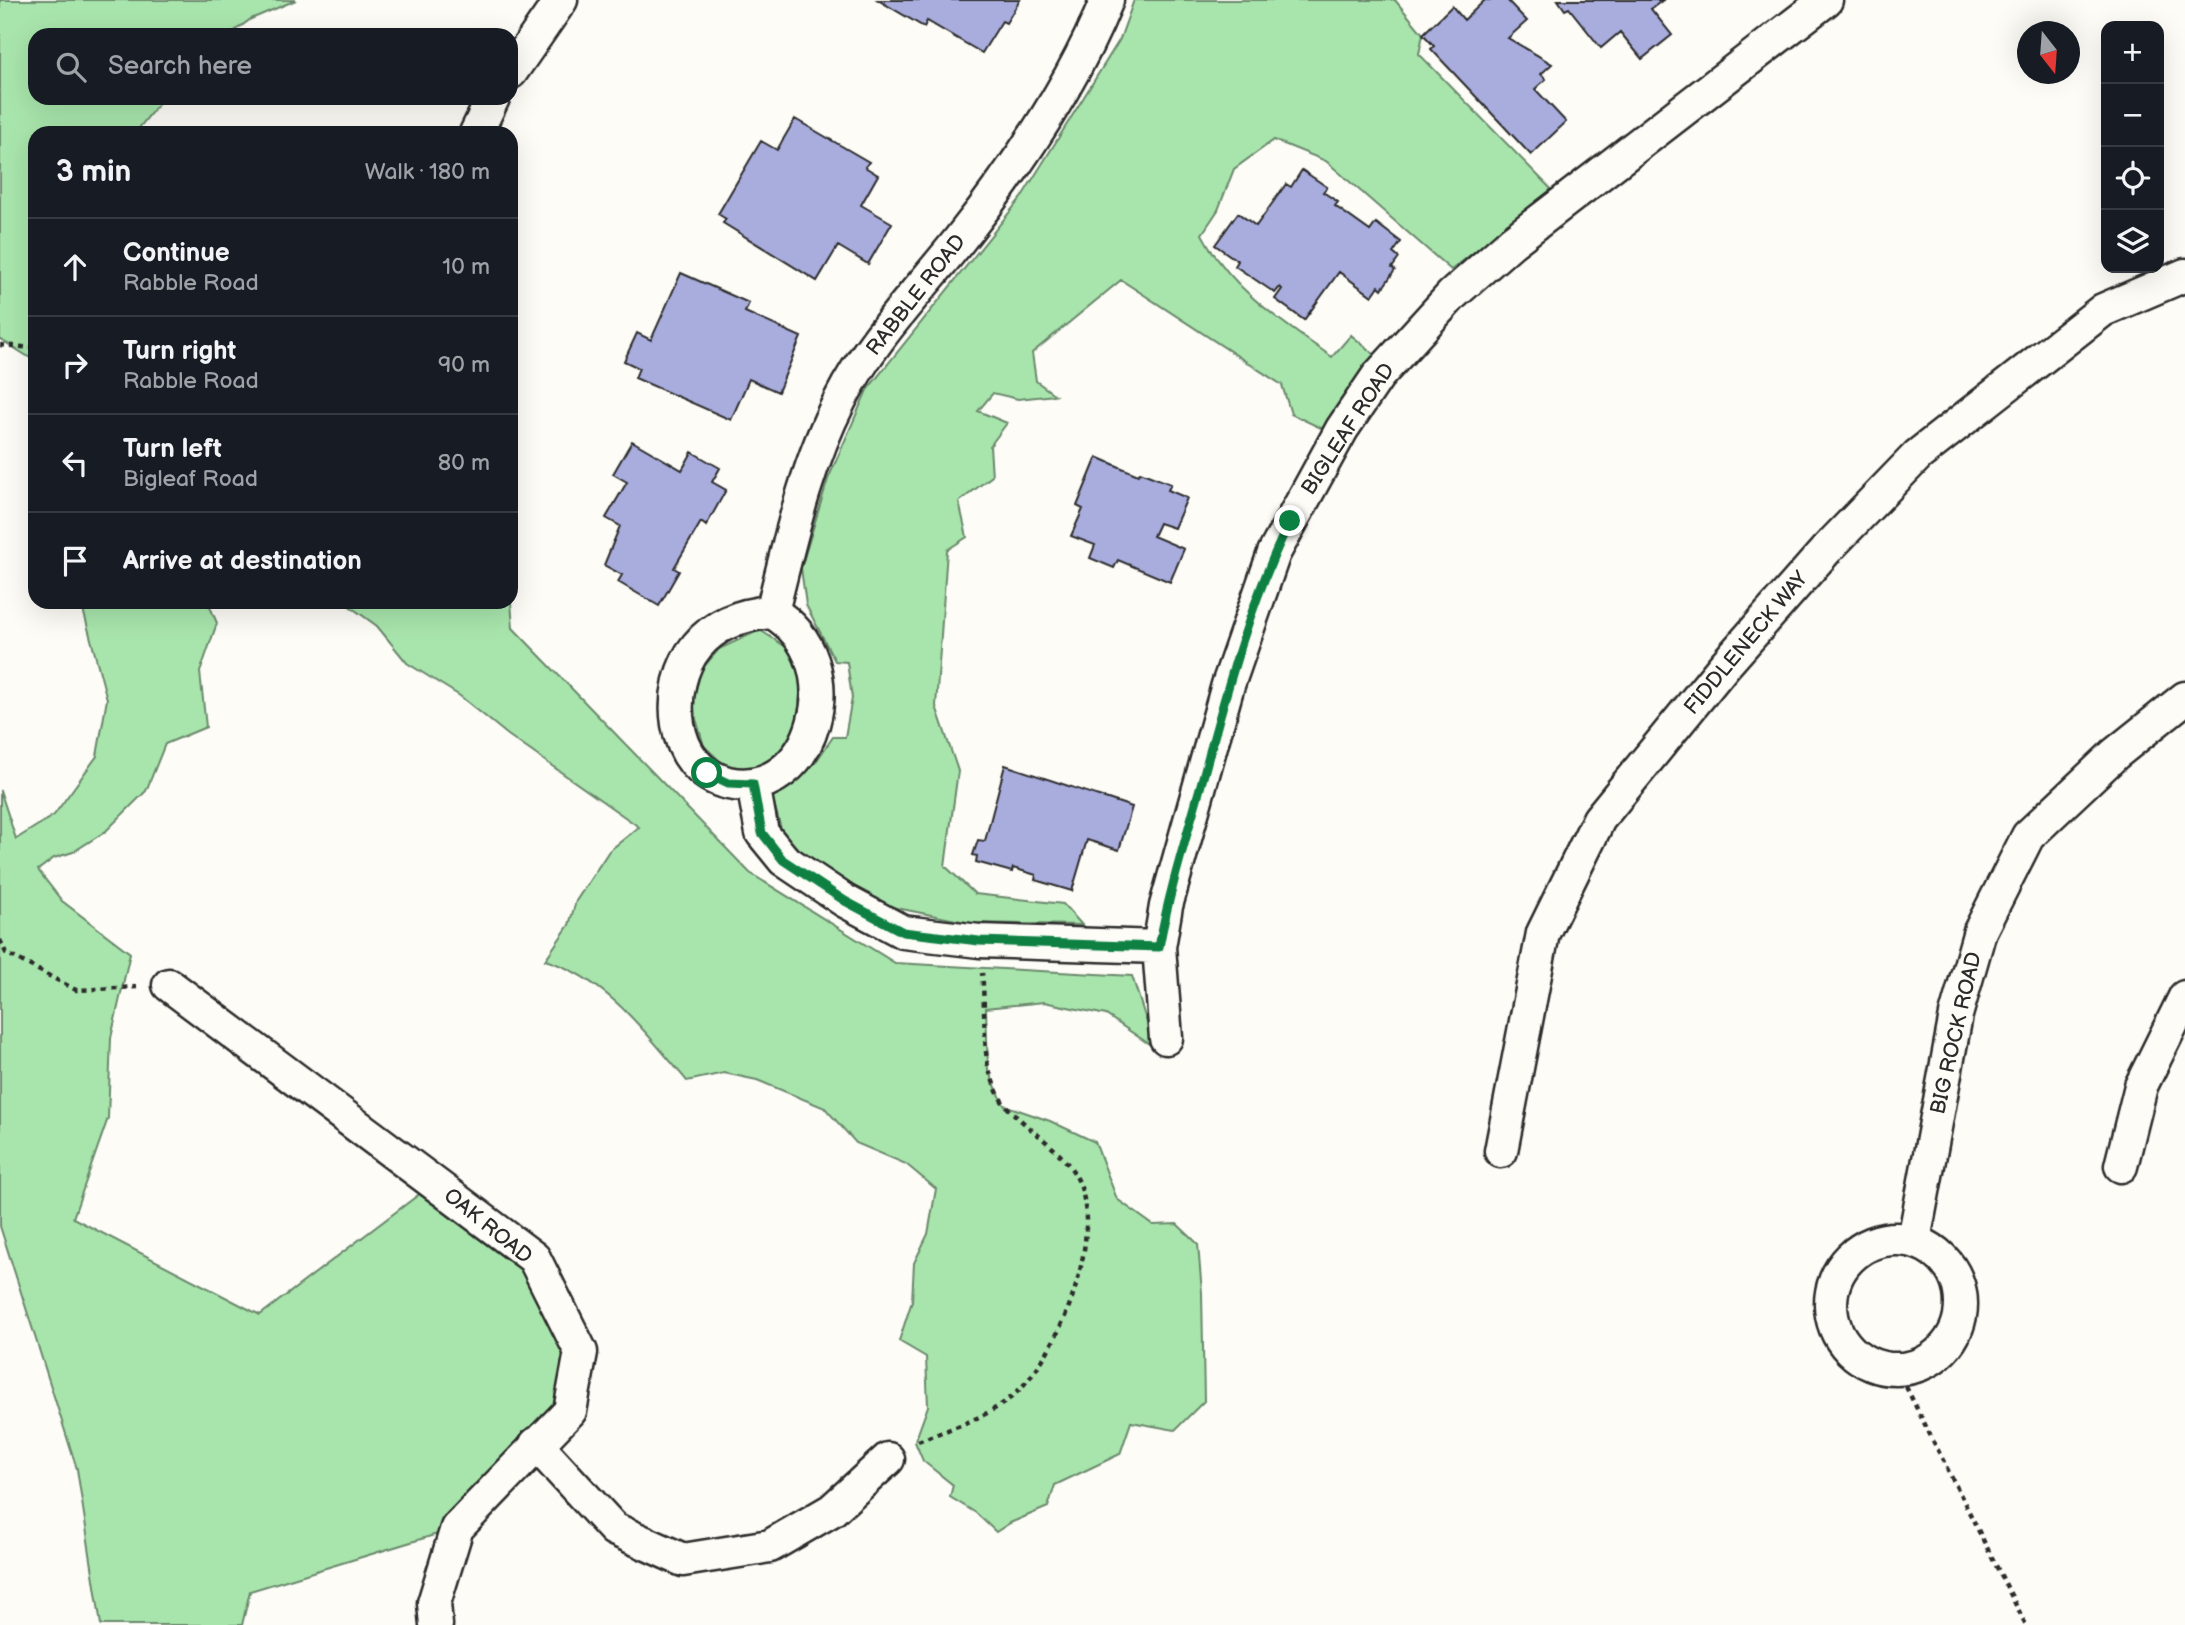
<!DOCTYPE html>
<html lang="en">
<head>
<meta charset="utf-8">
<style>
	:root { --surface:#171b24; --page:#242831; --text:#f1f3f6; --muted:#9ea1a6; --line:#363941 }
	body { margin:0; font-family:"Balsamiq Sans",sans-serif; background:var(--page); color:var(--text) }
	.controls { position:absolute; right:21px; top:21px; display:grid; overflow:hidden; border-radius:14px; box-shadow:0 7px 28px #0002 }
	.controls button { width:63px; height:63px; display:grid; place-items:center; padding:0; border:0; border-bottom:2px solid var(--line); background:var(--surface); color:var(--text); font:35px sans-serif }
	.compass { position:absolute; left:2017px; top:21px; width:63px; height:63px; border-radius:50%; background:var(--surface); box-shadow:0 7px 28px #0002; rotate:163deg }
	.stop { position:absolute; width:21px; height:21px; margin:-16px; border:5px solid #0b8043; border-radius:50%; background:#fff }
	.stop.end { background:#0b8043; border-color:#fff; box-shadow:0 2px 7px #0008 }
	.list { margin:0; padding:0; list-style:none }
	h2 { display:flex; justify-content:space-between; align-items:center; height:91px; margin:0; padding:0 28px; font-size:30px }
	h2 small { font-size:23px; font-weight:400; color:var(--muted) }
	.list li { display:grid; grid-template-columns:46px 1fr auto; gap:21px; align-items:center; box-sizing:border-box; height:98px; padding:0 28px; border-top:2px solid var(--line) }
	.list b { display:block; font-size:26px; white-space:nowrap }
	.list p { margin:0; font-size:23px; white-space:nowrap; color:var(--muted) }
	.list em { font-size:23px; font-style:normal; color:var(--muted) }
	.icon { flex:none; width:38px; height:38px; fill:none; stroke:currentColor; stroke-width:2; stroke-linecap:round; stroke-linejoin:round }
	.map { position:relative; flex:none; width:2185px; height:1625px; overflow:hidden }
	.search { position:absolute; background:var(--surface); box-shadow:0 7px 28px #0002; left:28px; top:28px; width:490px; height:77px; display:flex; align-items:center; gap:18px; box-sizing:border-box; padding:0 24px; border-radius:21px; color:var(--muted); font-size:26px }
	.panel { position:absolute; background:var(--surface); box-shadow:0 7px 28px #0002; left:28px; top:126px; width:490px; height:483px; border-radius:21px }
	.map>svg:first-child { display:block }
</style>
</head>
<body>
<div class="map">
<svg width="2185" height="1625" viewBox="0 0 2185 1625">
	<rect width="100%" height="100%" fill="#fdfcf7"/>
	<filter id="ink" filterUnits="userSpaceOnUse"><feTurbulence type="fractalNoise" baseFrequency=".0143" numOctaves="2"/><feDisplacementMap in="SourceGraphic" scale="14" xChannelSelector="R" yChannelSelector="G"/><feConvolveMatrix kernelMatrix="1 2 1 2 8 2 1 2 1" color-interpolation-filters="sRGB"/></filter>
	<g filter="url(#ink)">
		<!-- green -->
		<path fill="#a8e5ac" stroke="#6a886c" stroke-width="2" d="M0 0H296L251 19 229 35H35V98H163L135 133H35V361L0 339Z
			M1134 0H1395L1423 34 1419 54 1553 191 1451 270 1326 161 1274 140 1234 169 1218 210 1202 234C1231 290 1282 322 1332 357L1351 335 1376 356 1323 429 1291 414 1282 385 1121 280 1032 353 1036 381 1055 395 1018 399 993 393 978 411 1007 423 990 446 992 476 959 502 967 537 947 550 936 706 958 771 945 866 975 894 1063 904 1082 925 971 923 887 906 822 870 783 836 772 796 815 763 833 737H845L852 698 847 662 835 661 806 605 801 568 828 479 867 390 1021 198 1120 39Z
			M81 602H208L217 623 200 672 206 727 165 744 146 791 106 831 73 852 54 858 38 870 62 901 130 953 111 1038 108 1118 73 1218 260 1315 434 1183 534 1258 581 1352 570 1411 457 1528 250 1591 242 1625H101L77 1469 0 1226V790L16 839 54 815 97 756 107 699Z
			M344 602H511L513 628 750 873 895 963 1132 976 1155 1048 1106 1015 1044 1002 986 1008 988 1070 1004 1105 1050 1121 1095 1142 1117 1199 1153 1225 1177 1224 1198 1244 1202 1293 1204 1401 1175 1430 1131 1422 1120 1454 1055 1485 1048 1507 1010 1523 996 1532 976 1513 950 1497 953 1485 923 1461 915 1442 928 1406 926 1357 899 1341 912 1301 914 1263 928 1234 936 1189 906 1164 856 1143 825 1108 757 1080 724 1073 687 1081C647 1034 606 978 545 960L569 925 576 901 609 851 639 827 508 735 460 696 407 663 377 626Z
			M760 630 792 651 805 687 795 734 765 766 731 771 704 746 692 705 701 670 719 649Z"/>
		<!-- building -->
		<path fill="#a8adde" stroke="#2b2b2b" stroke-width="2" d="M878 0H1020L1006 23 1002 21 982 53 927 21 924 27Z
			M1485 0H1507L1527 21 1508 38 1552 64 1541 74 1546 79 1535 89 1566 122 1531 155 1431 49 1434 46 1423 34 1452 6 1464 20Z
			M1558 0H1663L1651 9 1672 35 1642 59 1620 32 1601 48 1569 8 1565 10Z
			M795 119 869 162 865 167 878 175 861 205 892 223 868 264 838 246 817 281 723 223 726 219 718 214 761 141 777 150Z
			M1302 170 1327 187 1323 192 1338 202 1335 206 1370 231 1376 223 1401 242 1393 253 1399 258 1392 268 1395 270 1382 289 1379 286 1372 296 1339 272 1304 320 1275 299 1282 289 1280 287 1275 293 1235 266 1238 261 1215 245 1238 213 1256 226 1286 184 1291 187Z
			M681 273 749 303 745 312 801 337 778 392 749 379 731 420 635 378 639 368 624 361 637 333 651 340Z
			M632 441 682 470 692 452 720 468 712 482 726 490 706 526 701 522 674 568 679 571 659 606 618 582 622 575 604 565 620 526 606 518 627 482 613 474Z
			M1097 457 1138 475 1140 472 1171 484 1168 490 1187 498 1174 528 1159 523 1153 536 1184 549 1170 582 1118 560 1114 568 1090 558 1095 545 1071 536 1083 509 1077 506Z
			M1005 765 1132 807 1119 850 1087 840 1072 891 1035 880 1036 875 1013 868 1012 872 976 862 977 856 973 855 978 840 985 841Z"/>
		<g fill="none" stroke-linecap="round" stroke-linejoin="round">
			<defs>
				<path id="minor" d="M511 72 561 0
					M476 133 493 98
					M772 612C790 540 806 466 840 400 870 340 919 291 960 239 1018 166 1072 86 1107 0
					M772 612C856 661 813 802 728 783 669 769 664 686 697 646 716 623 744 614 772 612Z
					M753 784 762 833 784 860 845 901 903 932 979 941 1159 947
					M169 985 534 1258 581 1352 570 1411 457 1528 434 1603 436 1625
					M1166 1038 1159 947 1166 906 1228 685 1274 553 1342 429 1378 376 1452 295 1512 242 1826 0
					M1501 1151 1543 933 1599 819 1724 666 1827 549 1918 455 2103 310 2185 275
					M2121 1166 2141 1086 2185 997
					M1831 1304a65 65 0 1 1 130 0a65 65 0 1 1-130 0Z
					M1914 1240 1956 1015 1980 931 2028 836 2115 754 2185 698
					M536 1444 614 1529 683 1560 770 1546 832 1510 888 1459"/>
			</defs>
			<!-- minor casing -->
			<use href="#minor" stroke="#2b2b2b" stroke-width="37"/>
			<!-- path -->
			<path stroke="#2b2b2b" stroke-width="4.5" stroke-dasharray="5 5" stroke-linecap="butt" d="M0 345 35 348
				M0 940 6 953 76 990 137 987
				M1897 1369 2026 1625
				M918 1441C946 1430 980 1420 1005 1402 1057 1365 1107 1238 1077 1178 1061 1148 1028 1130 1006 1106 999 1099 994 1084 990 1073 983 1057 985 996 982 973"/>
			<!-- minor -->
			<use href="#minor" stroke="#fdfcf7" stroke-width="32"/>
		</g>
	</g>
	<g fill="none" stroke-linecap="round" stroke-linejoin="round" filter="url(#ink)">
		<!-- route -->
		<path stroke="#0b8043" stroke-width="9" d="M707 773 728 783 753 784 762 833 783 860 845 901 903 932 979 941 1159 947C1170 887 1189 829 1205 770 1228 685 1251 600 1290 521"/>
	</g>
	<g text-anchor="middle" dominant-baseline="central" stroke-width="5" stroke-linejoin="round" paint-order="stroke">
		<!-- street labels -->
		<g font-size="21" fill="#2b2b2b" stroke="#fdfcf7">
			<text transform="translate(916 295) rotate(-52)">RABBLE ROAD</text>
			<text transform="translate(1348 429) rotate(-57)">BIGLEAF ROAD</text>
			<text transform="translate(1746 643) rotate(-50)">FIDDLENECK WAY</text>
			<text transform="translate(1956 1033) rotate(-77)">BIG ROCK ROAD</text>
			<text transform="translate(488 1226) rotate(39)">OAK ROAD</text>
		</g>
	</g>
</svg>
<div class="controls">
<button>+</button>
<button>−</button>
<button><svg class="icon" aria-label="locate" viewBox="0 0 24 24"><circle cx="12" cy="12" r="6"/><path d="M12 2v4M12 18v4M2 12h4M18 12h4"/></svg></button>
<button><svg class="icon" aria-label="layers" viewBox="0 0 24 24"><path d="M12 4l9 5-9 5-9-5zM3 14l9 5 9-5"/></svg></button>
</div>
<svg class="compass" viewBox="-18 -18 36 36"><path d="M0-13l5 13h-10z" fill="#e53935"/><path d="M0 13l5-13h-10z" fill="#9ea1a6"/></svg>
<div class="stop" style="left:707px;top:773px"></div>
<div class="stop end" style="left:1290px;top:521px"></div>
<div class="search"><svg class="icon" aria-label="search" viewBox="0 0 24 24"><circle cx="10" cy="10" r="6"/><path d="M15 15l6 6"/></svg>Search here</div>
<section class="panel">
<h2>3 min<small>Walk · 180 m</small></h2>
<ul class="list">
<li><svg class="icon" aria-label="ahead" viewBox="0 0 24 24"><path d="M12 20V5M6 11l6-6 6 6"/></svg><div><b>Continue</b><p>Rabble Road</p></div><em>10 m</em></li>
<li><svg class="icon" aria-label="right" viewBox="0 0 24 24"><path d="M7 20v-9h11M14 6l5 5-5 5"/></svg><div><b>Turn right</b><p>Rabble Road</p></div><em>90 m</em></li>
<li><svg class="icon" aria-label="left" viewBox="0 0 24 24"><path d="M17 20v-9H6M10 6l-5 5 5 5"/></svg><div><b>Turn left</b><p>Bigleaf Road</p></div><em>80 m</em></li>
<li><svg class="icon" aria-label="arrive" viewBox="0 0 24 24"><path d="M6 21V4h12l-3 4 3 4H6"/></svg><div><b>Arrive at destination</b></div></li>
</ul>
</section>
</div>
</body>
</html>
